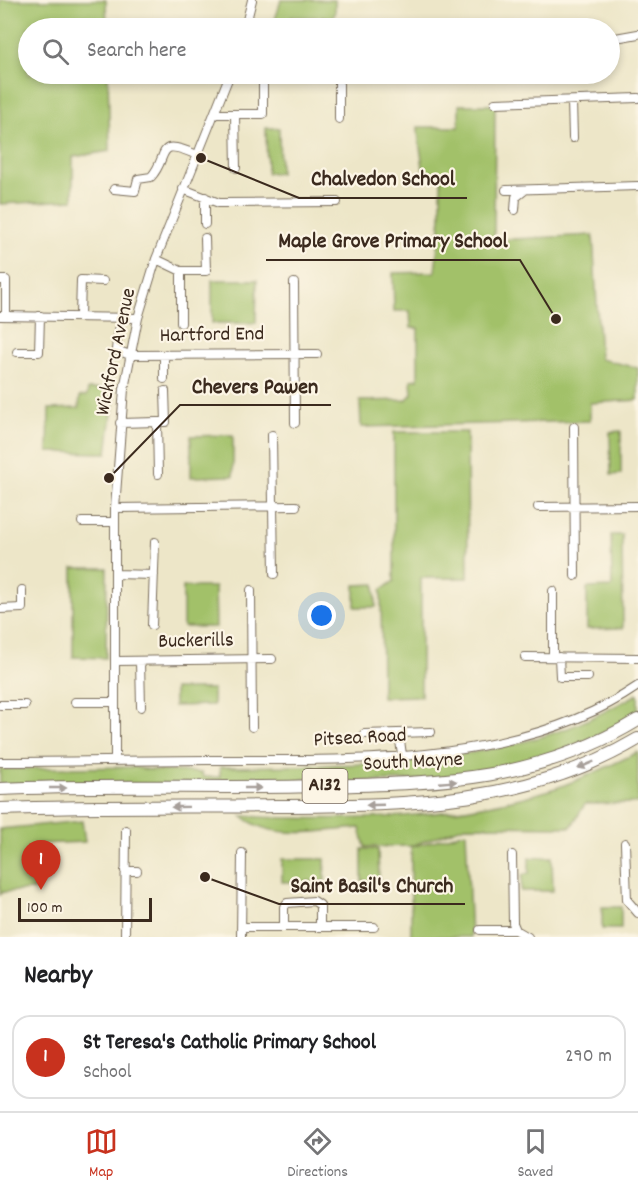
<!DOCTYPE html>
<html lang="en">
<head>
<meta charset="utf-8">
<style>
	:root { --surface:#fff; --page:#f6f6f6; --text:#202124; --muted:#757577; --line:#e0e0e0; --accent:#c8321e }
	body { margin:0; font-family:Dekko,sans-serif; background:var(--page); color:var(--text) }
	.scale { position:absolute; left:18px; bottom:15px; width:134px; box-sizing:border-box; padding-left:6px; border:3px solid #3b2a1e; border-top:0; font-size:16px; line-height:21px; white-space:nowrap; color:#3b2a1e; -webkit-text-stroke:4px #fcf5e5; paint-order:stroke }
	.you { position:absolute; left:322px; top:616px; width:21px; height:21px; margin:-15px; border:4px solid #fff; border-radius:50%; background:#1a73e8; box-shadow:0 0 0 9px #1a73e833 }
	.badge { display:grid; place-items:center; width:39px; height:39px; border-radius:50%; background:var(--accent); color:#fff; font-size:20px; font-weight:700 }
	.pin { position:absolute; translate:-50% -50px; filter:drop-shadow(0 2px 3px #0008) }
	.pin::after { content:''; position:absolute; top:32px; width:21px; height:18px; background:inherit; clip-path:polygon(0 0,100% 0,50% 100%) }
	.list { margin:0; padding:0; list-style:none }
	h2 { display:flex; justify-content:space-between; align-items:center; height:78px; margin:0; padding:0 24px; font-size:26px }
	h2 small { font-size:20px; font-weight:400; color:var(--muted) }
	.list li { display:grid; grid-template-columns:39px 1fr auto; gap:18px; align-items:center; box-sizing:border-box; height:84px; margin:0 12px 12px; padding:0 12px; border:2px solid var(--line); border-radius:18px }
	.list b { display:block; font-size:22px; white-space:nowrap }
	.list p { margin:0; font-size:20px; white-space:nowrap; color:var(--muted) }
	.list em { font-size:20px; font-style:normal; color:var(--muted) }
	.icon { flex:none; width:33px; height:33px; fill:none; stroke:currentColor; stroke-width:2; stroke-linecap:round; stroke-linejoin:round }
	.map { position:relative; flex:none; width:638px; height:937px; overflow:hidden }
	.search { position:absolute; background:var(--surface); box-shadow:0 3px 9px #0003; left:18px; right:18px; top:18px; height:66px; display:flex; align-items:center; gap:15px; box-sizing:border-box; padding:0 21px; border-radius:33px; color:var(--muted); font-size:22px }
	.sheet { height:174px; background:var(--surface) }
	nav { display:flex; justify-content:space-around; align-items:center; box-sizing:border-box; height:84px; border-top:2px solid var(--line); background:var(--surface); font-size:16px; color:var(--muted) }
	nav a { display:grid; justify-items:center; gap:3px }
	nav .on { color:var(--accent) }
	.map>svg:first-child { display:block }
</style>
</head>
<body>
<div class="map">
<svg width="638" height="937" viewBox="0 0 638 937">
	<rect width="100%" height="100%" fill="#fcf5e5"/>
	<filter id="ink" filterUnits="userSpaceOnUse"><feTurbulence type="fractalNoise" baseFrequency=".0167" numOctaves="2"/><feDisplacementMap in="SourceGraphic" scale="12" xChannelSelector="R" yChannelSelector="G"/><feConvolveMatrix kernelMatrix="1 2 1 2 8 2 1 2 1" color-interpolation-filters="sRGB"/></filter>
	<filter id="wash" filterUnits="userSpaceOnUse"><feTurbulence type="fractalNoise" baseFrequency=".008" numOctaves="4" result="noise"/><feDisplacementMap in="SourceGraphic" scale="24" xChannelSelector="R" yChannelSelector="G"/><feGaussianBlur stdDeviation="1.35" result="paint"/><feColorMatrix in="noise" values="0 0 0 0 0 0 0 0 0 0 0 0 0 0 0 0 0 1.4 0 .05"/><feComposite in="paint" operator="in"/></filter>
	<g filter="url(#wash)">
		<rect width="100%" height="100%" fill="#ede6c8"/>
		<!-- green -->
		<path fill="#a2c169" stroke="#6e7644" stroke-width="1.5" d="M0 0H106L107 28H28V74H108L110 151 73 157V200L0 204Z
			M281 0H335V14L332 17H291L290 27 278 28 274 23Z
			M459 105H495L494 240 593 235 600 359 638 368V400L590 403V421L361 427 360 401 406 400 412 394 411 380 418 379V328H411L410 311H394L393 273 435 272 441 217V173L423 172C423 156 418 146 418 127H459Z
			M266 128H279L280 173H267Z
			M212 280H257L256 323H212Z
			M88 389 115 390 107 453 48 452 49 409 79 408 80 396H87Z
			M621 431V474L611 475 610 432Z
			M394 432H467L468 578H421V696L382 697 381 590 394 581Z
			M233 435V476L191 477V436Z
			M611 535H622L623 628 587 629V588L612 587Z
			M73 568H107L106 658 73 657Z
			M375 584 376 607H355V585Z
			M183 587H215L216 627H183Z
			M174 689H213V705L174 706Z
			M638 694V715C579 748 515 770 448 778 407 782 365 781 324 782 314 777 306 776 296 783L0 785V769L134 767C157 773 179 770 202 773L203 777H220V767C336 765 458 768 568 728 592 719 615 706 638 694Z
			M638 752V803L585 804 571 827 465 826 411 846 365 847 360 828C324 830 271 842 242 816 347 822 458 820 559 787 586 777 612 765 638 752Z
			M82 821 85 842 38 844 28 858 30 879 35 881 34 890 3 892 0 895V829Z
			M466 832 471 937H411V847Z
			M362 849H378L379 881H362Z
			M552 857 553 891H521L522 875 529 873V858Z
			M282 859H325V881L282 882Z
			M602 907H621V929H602Z"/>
	</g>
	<g filter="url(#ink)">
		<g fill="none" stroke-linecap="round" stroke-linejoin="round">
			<defs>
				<path id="street" d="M245 28 252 0
					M610 39 638 34
					M339 74V119
					M572 101 573 138
					M495 103 638 98
					M216 114H263V84
					M235 114 236 168
					M114 189 135 191 138 179 151 177C170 156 154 136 197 155
					M183 189 219 203 337 202
					M506 190 638 186
					M205 197V224
					M515 210 516 197 525 190
					M156 259 181 271H206L205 238
					M0 280H6V316
					M294 283 295 423
					M0 316 138 318
					M80 316 81 280 103 281
					M181 323V271
					M118 331 116 350 130 355 317 354
					M17 352H39L40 316
					M164 355V379
					M120 423 157 422
					M574 427 575 576
					M272 435 274 574
					M158 474 157 422H166L165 391
					M538 507 638 506
					M115 508 296 506
					M82 522H115
					M115 574 154 575
					M251 590 252 727
					M553 591V656
					M0 609 22 608V590
					M152 625 155 542
					M525 657 638 658
					M559 657 560 677H588
					M116 661 272 659
					M140 661 141 707
					M75 702H115
					M0 705H25
					M399 733 402 755
					M364 734 431 732
					M115 761V508L124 389 138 318 156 259 230 74
					M0 762C70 762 140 760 209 760 348 760 519 767 638 686
					M625 843 627 900 638 913
					M512 855 513 923 516 930 528 937
					M125 871H137
					M241 927H374
					M284 927V907L287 903 314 901 320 905V927
					M480 930H516
					M125 937 126 830
					M241 937 242 853"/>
				<path id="primary" d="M0 789C107 784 215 789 322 786 438 783 536 782 638 720
					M0 809C92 806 185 807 277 806 404 805 525 806 638 739"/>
			</defs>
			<!-- street casing -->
			<use href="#street" stroke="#796c5a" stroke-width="10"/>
			<!-- primary casing -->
			<use href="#primary" stroke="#796c5a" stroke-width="14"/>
			<!-- street -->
			<use href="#street" stroke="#fff" stroke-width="8"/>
			<!-- primary -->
			<use href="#primary" stroke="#fff" stroke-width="12"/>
		</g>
		<!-- one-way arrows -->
		<defs><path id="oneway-solid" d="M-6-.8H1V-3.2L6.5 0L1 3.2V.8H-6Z" transform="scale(1.5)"/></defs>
		<g fill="#a79f9a">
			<use href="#oneway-solid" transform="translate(586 765) rotate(157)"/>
			<use href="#oneway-solid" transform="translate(448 782) rotate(-5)"/>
			<use href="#oneway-solid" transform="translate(58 788)"/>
			<use href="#oneway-solid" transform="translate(253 788)"/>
			<use href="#oneway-solid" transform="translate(375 805) rotate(178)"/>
			<use href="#oneway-solid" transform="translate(180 807) rotate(179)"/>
		</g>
	</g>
	<g text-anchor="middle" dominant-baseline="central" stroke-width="4.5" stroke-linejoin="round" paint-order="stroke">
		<!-- shield labels -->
		<rect fill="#fcf5e5" stroke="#75675a" stroke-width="1.5" x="302.5" y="769" width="45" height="34" rx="4.5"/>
		<g font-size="20" font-weight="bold" fill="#3b2a1e">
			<text x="325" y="786">A132</text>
		</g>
		<!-- street labels -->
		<g font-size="21" fill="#3b2a1e" stroke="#fcf5e5">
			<text transform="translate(212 336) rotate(-1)">Hartford End</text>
			<text transform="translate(117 352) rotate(-78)">Wickford Avenue</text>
			<text transform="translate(196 642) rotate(-1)">Buckerills</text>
			<text transform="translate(360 739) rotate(-3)">Pitsea Road</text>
			<text transform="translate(413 763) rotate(-3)">South Mayne</text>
		</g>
	</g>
	<!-- callouts -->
	<path fill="none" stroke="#3b2a1e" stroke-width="2" d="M201 158L299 198H467M556 319L520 260H266M109 478L180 405H331M205 877L279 904H465"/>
	<g fill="#3b2a1e" stroke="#fcf5e5" stroke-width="2">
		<circle cx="201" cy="158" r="6"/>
		<circle cx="556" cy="319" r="6"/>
		<circle cx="109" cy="478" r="6"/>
		<circle cx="205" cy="877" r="6"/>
	</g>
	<g font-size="22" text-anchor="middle" font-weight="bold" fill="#3b2a1e" stroke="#fcf5e5" stroke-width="4.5" stroke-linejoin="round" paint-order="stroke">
		<text x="383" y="185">Chalvedon School</text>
		<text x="393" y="247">Maple Grove Primary School</text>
		<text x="255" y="393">Chevers Pawen</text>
		<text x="372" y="892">Saint Basil's Church</text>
	</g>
</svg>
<div class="scale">100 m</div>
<div class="you"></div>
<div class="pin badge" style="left:41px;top:890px">1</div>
<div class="search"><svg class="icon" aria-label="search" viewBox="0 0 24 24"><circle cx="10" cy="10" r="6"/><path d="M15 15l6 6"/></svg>Search here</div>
</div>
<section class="sheet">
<h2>Nearby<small></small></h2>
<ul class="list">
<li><span class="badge">1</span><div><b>St Teresa's Catholic Primary School</b><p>School</p></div><em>290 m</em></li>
</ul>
</section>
<nav>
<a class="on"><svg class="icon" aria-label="map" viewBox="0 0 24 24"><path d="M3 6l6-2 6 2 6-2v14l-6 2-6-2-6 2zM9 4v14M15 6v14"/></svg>Map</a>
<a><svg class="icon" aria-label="directions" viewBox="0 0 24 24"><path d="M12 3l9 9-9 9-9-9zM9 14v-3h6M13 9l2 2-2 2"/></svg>Directions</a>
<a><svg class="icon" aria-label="saved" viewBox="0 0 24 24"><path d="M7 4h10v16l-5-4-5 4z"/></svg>Saved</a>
</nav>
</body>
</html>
